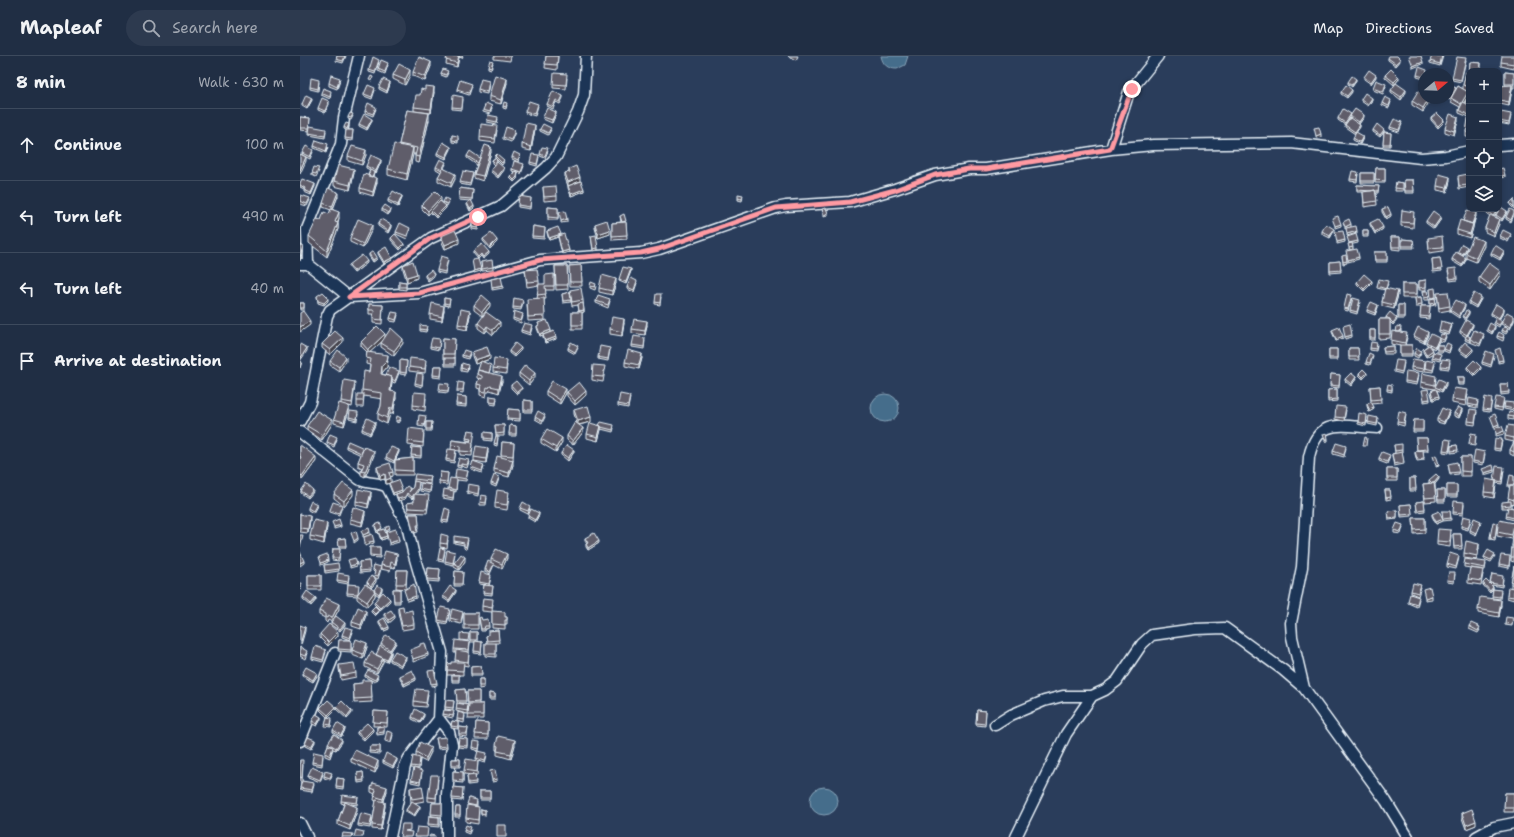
<!DOCTYPE html>
<html lang="en">
<head>
<meta charset="utf-8">
<style>
	:root { --surface:#202e44; --page:#2d3a4f; --text:#f1f3f6; --muted:#a2a8b2; --line:#3d4a5d }
	body { margin:0; font-family:"Shantell Sans",sans-serif; background:var(--page); color:var(--text) }
	.controls { position:absolute; right:12px; top:12px; display:grid; overflow:hidden; border-radius:8px; box-shadow:0 2px 6px #0003 }
	.controls button { width:36px; height:36px; display:grid; place-items:center; padding:0; border:0; border-bottom:1px solid var(--line); background:var(--surface); color:var(--text); font:20px sans-serif }
	.compass { position:absolute; left:1118px; top:12px; width:36px; height:36px; border-radius:50%; background:var(--surface); box-shadow:0 2px 6px #0003; rotate:71deg }
	.stop { position:absolute; width:12px; height:12px; margin:-9px; border:3px solid #ff9aa2; border-radius:50%; background:#fff }
	.stop.end { background:#ff9aa2; border-color:#fff; box-shadow:0 1px 4px #0008 }
	.list { margin:0; padding:0; list-style:none }
	h2 { display:flex; justify-content:space-between; align-items:center; height:52px; margin:0; padding:0 16px; font-size:17px }
	h2 small { font-size:13px; font-weight:400; color:var(--muted) }
	.list li { display:grid; grid-template-columns:26px 1fr auto; gap:12px; align-items:center; box-sizing:border-box; height:72px; padding:0 16px; border-top:1px solid var(--line) }
	.list b { display:block; font-size:15px; white-space:nowrap }
	.list em { font-size:13px; font-style:normal; color:var(--muted) }
	.icon { flex:none; width:22px; height:22px; fill:none; stroke:currentColor; stroke-width:2; stroke-linecap:round; stroke-linejoin:round }
	.map { position:relative; flex:none; width:1214px; height:781px; overflow:hidden }
	header { display:flex; align-items:center; gap:24px; box-sizing:border-box; height:56px; padding:0 20px; background:var(--surface); border-bottom:1px solid var(--line) }
	header strong { font-size:19px }
	nav { display:flex; gap:22px; margin-inline-start:auto; font-size:14px }
	.search { width:280px; height:36px; background:var(--page); display:flex; align-items:center; gap:10px; box-sizing:border-box; padding:0 14px; border-radius:22px; color:var(--muted); font-size:15px }
	main { display:flex }
	aside { flex:1; background:var(--surface) }
	.map>svg:first-child { display:block }
</style>
</head>
<body>
<header>
<strong>Mapleaf</strong>
<div class="search"><svg class="icon" aria-label="search" viewBox="0 0 24 24"><circle cx="10" cy="10" r="6"/><path d="M15 15l6 6"/></svg>Search here</div>
<nav><a>Map</a><a>Directions</a><a>Saved</a></nav>
</header>
<main>
<aside>
<h2>8 min<small>Walk · 630 m</small></h2>
<ul class="list">
<li><svg class="icon" aria-label="ahead" viewBox="0 0 24 24"><path d="M12 20V5M6 11l6-6 6 6"/></svg><div><b>Continue</b></div><em>100 m</em></li>
<li><svg class="icon" aria-label="left" viewBox="0 0 24 24"><path d="M17 20v-9H6M10 6l-5 5 5 5"/></svg><div><b>Turn left</b></div><em>490 m</em></li>
<li><svg class="icon" aria-label="left" viewBox="0 0 24 24"><path d="M17 20v-9H6M10 6l-5 5 5 5"/></svg><div><b>Turn left</b></div><em>40 m</em></li>
<li><svg class="icon" aria-label="arrive" viewBox="0 0 24 24"><path d="M6 21V4h12l-3 4 3 4H6"/></svg><div><b>Arrive at destination</b></div></li>
</ul>
</aside>
<div class="map">
<svg width="1214" height="781" viewBox="0 0 1214 781">
	<rect width="100%" height="100%" fill="#2a3d5b"/>
	<filter id="ink" filterUnits="userSpaceOnUse"><feTurbulence type="fractalNoise" baseFrequency=".025" numOctaves="2"/><feDisplacementMap in="SourceGraphic" scale="8" xChannelSelector="R" yChannelSelector="G"/><feConvolveMatrix kernelMatrix="1 2 1 2 8 2 1 2 1" color-interpolation-filters="sRGB"/></filter>
	<g filter="url(#ink)">
		<!-- water -->
		<path fill="#446d8b" stroke="#86a2b7" d="M581 0H608L605 9 597 13C588 13 583 9 581 0Z
			M571 352a14 14 0 1 1 28 0a14 14 0 1 1-28 0Z
			M510 745a14 14 0 1 1 28 0a14 14 0 1 1-28 0Z"/>
		<g fill="none" stroke-linecap="round" stroke-linejoin="round">
			<defs>
				<path id="minor" d="M1199 89 1214 88
					M811 93 829 36 858 0
					M0 208H8L49 241 119 237 240 204 341 197 359 193 476 152 486 150 550 146 595 133 635 119 669 113H686L811 93 853 89 991 87 1121 102 1146 100 1169 95
					M8 208 7 173 41 88 44 62 59 0
					M0 365 10 346 27 260 30 254 131 182 201 150 246 112 256 101 278 56 284 39 286 0
					M0 376 59 423C68 429 78 425 87 431L107 469 113 496 142 596 139 663 149 676 152 689 147 738V781
					M1004 632 992 581 991 567 1002 511 1009 401C1018 359 1044 371 1077 372
					M695 669 711 659 744 645 763 640H792L805 634 817 625 842 588 852 579 895 573 925 572 983 614 1004 632 1086 745 1108 781
					M0 685 35 597
					M0 767 7 781
					M90 781 105 710 109 702 139 663
					M716 781 766 678 792 640
					M1176 781 1194 771 1214 767"/>
			</defs>
			<!-- minor casing -->
			<use href="#minor" stroke="#e8f1f8" stroke-width="13"/>
			<!-- minor -->
			<use href="#minor" stroke="#1d3557" stroke-width="10"/>
		</g>
		<!-- wall -->
		<path fill="#52505b" stroke="#e8f1f8" d="M37 0H46L43 7 36 5Z
			M147 0H163L162 2 159 1 157 11 146 8Z
			M194 0H211L210 5 194 3Z
			M246 0H258L257 14 245 12Z
			M488 0H498L496 4Z
			M1143 0 1140 10 1130 7V5Z
			M1214 0V13L1201 10V6Z
			M1088 2 1100 5 1096 10 1088 4Z
			M1166 4 1161 26 1152 24V22Z
			M79 6 75 18 69 16V14Z
			M1170 6 1181 7V15H1169V35L1164 34 1168 36V40L1164 47 1165 48V45L1169 40V61L1159 57V54L1160 51 1151 46V44L1145 42H1148V34L1150 29 1156 32V34L1158 30 1163 33V29L1166 16 1169 17Z
			M193 7 191 13 188 12V10Z
			M88 9 85 18 78 15V13Z
			M131 10 125 25 113 20V16Z
			M1127 16 1124 18V23L1117 21V19Z
			M1205 16 1214 17V32H1212L1209 50 1200 48 1199 53V30H1205Z
			M141 17H148L146 21 141 19Z
			M93 19H110L105 29 93 23Z
			M1085 19 1099 23 1094 29 1085 21Z
			M1064 21H1076L1071 28 1064 23Z
			M267 22 266 33 253 32V28Z
			M40 25 37 33 29 30V27Z
			M1056 25 1052 31 1048 28V26Z
			M19 26 18 35 10 33V31Z
			M207 27 201 48 189 45V40Z
			M90 28 87 37 79 33V31Z
			M189 28 187 38 178 36V33Z
			M172 30 169 39 157 35V33Z
			M1086 30 1083 38 1073 34V32Z
			M75 34 72 43 64 40V38Z
			M1091 34 1106 36 1101 44 1091 36Z
			M134 36 131 57 114 55V51L120 39Z
			M1041 36H1052L1047 42 1041 38Z
			M21 37 31 38 30 43 21 39Z
			M263 40V42L260 48 256 46 253 53 247 50V48Z
			M163 43 162 54 152 53V51Z
			M1061 43 1072 44 1068 50 1061 45Z
			M12 44 7 53 2 50V48Z
			M1112 45 1129 46 1123 56 1112 49Z
			M1091 46 1089 52 1082 49V47Z
			M29 48 25 57 18 54V52Z
			M207 49 206 53 203 52V50Z
			M238 50 235 60 225 57V55Z
			M192 52 190 58 183 56V54Z
			M76 53 73 60 65 57V55Z
			M107 54 129 64 119 107 115 106V98H113L107 124 88 119V113L99 89Z
			M256 58 252 67 243 63V61Z
			M53 60 51 64 48 63V61Z
			M1051 60 1064 61 1059 68 1060 71 1055 78 1045 71V69L1038 64V62Z
			M1211 60 1209 69 1199 67V65Z
			M0 61 10 62 9 75 0 74Z
			M1131 62 1144 66 1138 72 1131 64Z
			M1169 62V81H1166V76Z
			M198 63 197 68 187 66V64Z
			M72 65 67 74 59 70V68Z
			M1158 65 1154 79 1145 76V72Z
			M1102 68 1099 76 1090 73V71Z
			M49 70 48 74H53L52 85 45 84 46 74 44 73V71Z
			M235 73 231 95 222 93V88Z
			M240 73 251 74 248 79 240 75Z
			M197 74 195 87 180 85V81Z
			M1073 74 1084 76 1080 81 1073 76Z
			M26 75 25 82 9 79V77Z
			M215 76 211 86 203 83V81Z
			M1084 76 1091 77 1090 90H1083Z
			M152 79 158 82V87L152 86Z
			M1053 82H1063L1060 88 1053 84Z
			M14 90 28 91 26 97 14 92Z
			M151 93 146 103 137 99V97Z
			M248 95 245 102 240 100V98Z
			M13 96 10 103 2 99V97Z
			M191 96 183 125 174 122V118L177 109 167 102V100L180 102Z
			M66 99 62 109 48 105V100Z
			M195 100 204 106 202 109 197 104V107L204 114 198 122 191 116V114L194 109 192 107V104L195 102Z
			M212 101H220L218 106 212 103Z
			M239 101 237 110 230 108V106Z
			M81 106 76 117 74 116 73 121 77 126 73 140 60 136V132L68 120 70 114 66 112V110Z
			M146 108 144 112 155 123 151 131 138 125V121L141 116 136 113V111Z
			M224 110 221 118 218 117 217 123 214 126 210 122V120L214 119 215 116 212 115V113Z
			M1076 112H1085V127H1075Z
			M269 113 280 125 284 135 271 140 268 132V130L265 122V117L269 116Z
			M19 115 16 121 12 119V117Z
			M54 117 50 134 34 130V125Z
			M1061 117H1074V127H1061Z
			M1058 118 1057 126 1050 125V123Z
			M173 119 170 130 160 128V126Z
			M1158 122 1169 124V131L1159 133Z
			M1104 124H1113L1114 137H1105Z
			M1150 125 1147 136 1137 134V130Z
			M1096 126 1103 127V135H1095Z
			M0 127 15 130 11 139 4 136V133L0 131Z
			M1057 129 1079 130 1078 137H1076L1077 149 1064 151 1063 136H1057Z
			M243 131 257 140V144L244 145Z
			M160 132 173 134 172 145H171L174 152 170 155 167 149V147L170 145 159 144Z
			M38 140 33 153 39 162 38 167V173L27 201 9 187V180L21 164 29 158 31 154 23 151V147Z
			M443 141 442 145 438 144V142Z
			M0 142 10 144 7 150 0 148Z
			M102 142 98 151 88 146V144Z
			M231 142 230 153 218 151V149Z
			M1214 143V153L1210 149V147Z
			M141 145 143 148V146H149L147 150 145 149 146 152 136 162 131 157V156L128 159 122 153V149Z
			M248 151 258 152V164H248Z
			M82 153 91 155 88 159 82 155Z
			M1082 153 1091 160 1086 163 1082 156Z
			M1187 155H1198L1194 161 1199 168 1194 180 1185 176V172L1190 160 1187 158Z
			M1207 155 1202 165 1196 161V159Z
			M1214 155V159L1211 166 1206 163V161Z
			M320 160 326 167 327 183 312 184V167L321 166Z
			M1114 160 1113 172 1101 170V166Z
			M1176 160 1170 182 1157 178V174L1163 165Z
			M1141 163 1134 173 1126 167V165Z
			M172 166 179 167 178 174 172 173Z
			M1070 167 1083 173 1075 178 1070 169Z
			M78 168 91 171 88 177 78 170Z
			M295 168 310 178 298 182 295 172Z
			M233 170 245 172 244 183 232 182Z
			M72 173 63 192 50 186V182Z
			M110 174 107 183 96 178V176Z
			M1063 174H1068V181H1063Z
			M247 175 261 179 269 196 262 198 258 181 249 184 247 177Z
			M1022 175H1034L1030 182 1022 178Z
			M141 180 159 187 145 193 141 184Z
			M291 180 298 192V194L293 195Z
			M1200 180H1211L1208 186 1200 182Z
			M1091 181H1100V194L1092 193Z
			M91 182 104 190 100 194 91 184Z
			M1128 182 1143 191V195L1129 197Z
			M183 183 197 186 190 193 183 185Z
			M1102 183 1113 184 1114 192H1102Z
			M1184 190 1176 206 1166 202V197Z
			M1167 193 1163 200 1158 197V195Z
			M173 195 189 198 183 203 181 200 178 203 173 197Z
			M78 196 92 204 84 208 78 198Z
			M1074 196H1087V206H1075Z
			M1191 197H1204L1200 204 1191 199Z
			M69 198 77 203 73 206 69 200Z
			M1042 200 1047 205V207L1043 208Z
			M1140 202 1142 215 1133 216 1132 203Z
			M1152 203 1166 204 1162 211 1152 205Z
			M148 204 145 218 137 216V214Z
			M1040 205 1041 216 1030 217V206Z
			M181 206 193 211V214L182 215Z
			M67 207 54 217 49 211V209Z
			M103 209 117 222 107 226 103 213Z
			M281 209 282 230H270L269 210Z
			M255 210H267L268 233 256 234Z
			M225 214 239 225V229L245 228 254 218V234H245L246 243H244L245 264 228 265 227 248 237 243 239 229 227 231Z
			M331 215 326 228 319 225V223Z
			M1148 215 1157 222V224L1150 225Z
			M125 219 134 220 128 225 125 221Z
			M1200 219 1190 234 1179 226V221Z
			M1126 224V234H1119V225Z
			M99 225 106 226V234L99 233Z
			M1057 226 1072 227 1064 235 1057 228Z
			M316 227 312 239 299 236V232Z
			M337 227 334 236 327 233V231Z
			M1088 228 1086 232 1098 239 1094 253 1082 250V246L1085 234 1077 232V230Z
			M1102 228H1117V241H1121L1122 250H1130L1129 263 1120 262 1121 251H1116L1115 242H1102Z
			M290 230H296L295 234 290 232Z
			M1130 233 1136 241V243L1135 244 1136 249 1130 250V243H1131Z
			M270 234 283 244 284 256H282V273H272V256H279L278 249 272 250 271 244V246L263 247 262 238 270 236Z
			M1123 235H1128L1129 244H1124Z
			M1137 237 1150 250V254L1165 251 1159 262 1150 256V254L1139 256Z
			M17 240 28 245 24 249 18 247Z
			M361 241 360 249 355 248V246Z
			M144 242 150 243 149 250 144 249Z
			M1052 242 1048 255 1044 254V252Z
			M1181 243 1176 252 1169 248V246Z
			M296 245H310L308 252 296 247Z
			M223 246 221 254 213 253V251Z
			M1060 246 1057 258 1050 256V254Z
			M0 247H4V254H0Z
			M69 248 83 249 82 268 73 267V258H69Z
			M174 249 190 250 182 260 174 254Z
			M1098 249H1104V263H1098Z
			M1078 251 1075 259 1067 256V254Z
			M144 254 142 265 130 263V258Z
			M1204 255 1199 263 1202 265 1214 260V265L1210 273 1201 268V267L1199 271 1194 268V266L1196 262 1191 259V257Z
			M98 259 96 266 90 265V262Z
			M170 259 167 274 158 272V268Z
			M223 260 221 267 213 264V262Z
			M1086 261 1097 264 1093 269 1090 266V282L1079 283V263H1086Z
			M178 267 200 270 193 279 187 274 185 277 178 272Z
			M238 267 251 276 256 283 245 287 243 281V279L249 276 240 280 237 272V270H239Z
			M324 267 322 280 310 278V273Z
			M347 269 345 279 332 277V273Z
			M1152 270 1149 279 1139 276V274Z
			M1173 270 1167 280 1170 281 1184 280 1180 290 1170 286V284L1169 286 1165 284 1166 281 1160 277V275Z
			M232 272 230 279 221 276V274Z
			M1195 272 1192 278 1187 275V273Z
			M120 273H127L126 276 120 275Z
			M1101 273V276L1107 282 1105 289H1112V300H1100V290L1091 288V284L1096 276Z
			M1032 274 1043 282 1036 285 1032 276Z
			M1070 274H1075V284H1070Z
			M1202 274 1208 275 1206 278 1202 276Z
			M1128 279 1124 287 1114 282V280Z
			M1197 280 1204 281 1203 285 1197 282Z
			M85 281 103 287 94 300 81 291V287L82 285 70 296 88 305 87 311 82 317V318L86 319 99 317 95 327 92 326 91 335 96 342 93 358H90L87 368 78 364V358L81 350 82 343 64 340 63 351H57V345L62 338V334L69 316 70 309 66 308 67 296 61 290V286Z
			M1146 281 1144 286 1139 285 1137 289H1143V296H1137V289L1135 293 1131 291 1133 296 1141 300 1140 305 1132 303V297L1126 301 1123 296V293L1128 289 1126 288V286Z
			M143 282 155 283 154 302H155V310H145V302H143Z
			M345 284 344 293 332 291V289Z
			M140 285 139 294 130 292V290Z
			M43 286 30 299 22 292V288Z
			M1077 289 1076 295 1070 294V292Z
			M1094 290V298H1084L1083 291Z
			M1151 291 1149 297 1144 295V293Z
			M268 292H278L275 298 268 294Z
			M1049 292H1058L1059 304H1049Z
			M1029 293H1037V304H1029Z
			M1159 293 1173 295 1167 301 1159 295Z
			M221 294 214 301 209 297V295Z
			M310 294 308 305 298 303V301Z
			M172 296 190 303 182 306 191 311 189 317 202 325 199 337 190 334 189 336H187L186 341 180 339V333L177 332V328L179 323 177 322V318L181 306 175 308 172 300Z
			M1114 297H1121L1118 302 1114 300Z
			M170 298 168 303 162 301V299Z
			M1194 300 1191 311 1182 308V306Z
			M1073 301 1070 309 1066 308V306Z
			M342 302 339 313 325 310V306Z
			M100 304 107 305 106 319 100 318Z
			M30 305H46L39 315 30 309Z
			M1150 306 1149 313 1141 312V310Z
			M1104 307 1102 318 1094 316V314Z
			M1125 307 1124 316 1111 314V311Z
			M126 308 125 317 109 315V311Z
			M1135 308 1133 316 1125 315V312Z
			M207 309 206 318 193 316V312Z
			M134 310H142L141 322 133 321Z
			M168 311 167 316 161 315V312Z
			M1167 311 1181 313 1174 320 1167 313Z
			M305 314 303 326 292 324V320Z
			M219 317 235 321 229 329 219 321Z
			M1059 317 1067 319 1063 323 1059 319Z
			M1031 318 1040 319 1039 332 1030 331Z
			M1119 319 1117 329 1105 327V325Z
			M123 320 122 331 115 329V327Z
			M1157 321H1164V329H1158Z
			M1045 323H1056L1051 330 1045 325Z
			M1136 324 1135 330 1146 329 1142 336 1137 334 1139 342 1133 344 1131 337V335L1135 333 1121 331V326Z
			M164 327 163 337 157 336V334Z
			M1200 328H1208L1209 338 1201 339Z
			M211 329 222 334 217 338 211 332Z
			M55 330 52 351 49 350V354L44 370 34 367V363L41 348V345Z
			M1080 330 1081 347 1072 348 1074 353 1069 356 1067 350V348L1071 346 1070 331Z
			M149 331 148 337 139 336V334Z
			M1092 331V336L1087 335V333Z
			M1037 333V345L1028 346V334Z
			M246 335 266 337 260 348 246 339Z
			M267 336 286 339 275 349 267 340Z
			M1168 338 1166 350 1152 347V343Z
			M157 340 166 341V351L156 350Z
			M190 340 197 343 196 349 190 348Z
			M126 342 125 355 113 353V349Z
			M330 342 328 352 318 350V348Z
			M224 344 232 345V356H224Z
			M1192 345 1190 356 1183 355V353Z
			M1204 345 1202 355 1194 353V351Z
			M1178 346 1177 352 1168 350V348Z
			M1214 347V355L1204 353V351Z
			M208 353 220 354V365L207 364Z
			M274 354 291 366 279 369 283 376 273 389 267 384V380L277 367 274 358Z
			M1046 354 1044 365 1035 363V361Z
			M1162 355 1159 362 1154 360V357Z
			M1177 356 1175 369 1168 368V365Z
			M1149 357 1144 368 1137 366V363Z
			M1214 357V364L1208 363V360Z
			M58 358 57 365 49 363V361Z
			M1106 359 1104 370 1097 368V366Z
			M235 361H245L242 367 235 363Z
			M1067 361 1066 370 1058 368V366Z
			M126 362 124 371 118 370V368Z
			M96 364H101L99 367 96 366Z
			M1078 364 1077 370 1068 368V366Z
			M1114 364H1123V376H1113Z
			M126 366H132L131 375H126Z
			M32 368 22 384 7 374V370Z
			M75 369 70 379 62 375V373Z
			M195 369H204V380H196L198 382 197 390 194 389 196 380Z
			M210 369 216 370V380H209Z
			M299 369 314 372 313 376 301 373 298 385 287 382V378Z
			M1214 370V400L1210 398V394L1214 386 1205 384V380Z
			M168 374 173 389 172 400 160 399V395L153 394 156 396 154 407 146 405V403L151 393 152 384 170 386 171 385 166 384Z
			M184 376 192 377V385L184 384Z
			M124 378 123 391 108 389V385Z
			M1176 380 1175 390 1169 389V387Z
			M1116 382H1127L1128 395H1123L1124 404 1117 405 1115 398V395H1117Z
			M37 383 34 391 27 388V386Z
			M241 383 262 386 256 396 241 387Z
			M1202 385 1200 395 1194 394V392Z
			M202 386 214 387 213 404H210L213 409 209 421 194 417V413L201 401Z
			M1151 386 1149 397 1143 396V394Z
			M0 389 16 405 2 424 0 422Z
			M1094 389 1102 394V397L1104 408 1094 410 1092 400V398L1095 397Z
			M1157 389 1158 396 1151 397V390Z
			M46 390 74 399 65 421 61 419V415L62 412 58 410V406L61 399 46 392Z
			M112 391 121 392V402L111 401Z
			M1046 392 1044 401 1033 398V395Z
			M99 396 94 407 86 403V401Z
			M188 396 186 407 174 405V401Z
			M274 396 268 405 261 399V397Z
			M1185 398 1183 409 1173 407V405Z
			M1090 401 1087 408 1079 405V402Z
			M1161 401H1171V420H1161Z
			M113 402V419H95V404Z
			M169 406 167 412 161 410V412L157 411V409Z
			M1148 408 1159 416V418L1150 419Z
			M77 411 93 420 90 421 91 426 102 436 111 434 113 431 114 423 131 420 130 428 116 426 119 428 118 435 116 438 129 444 127 457 108 456 107 447 114 446V440L112 443 107 439 105 443 98 445 96 440V438L93 439 89 429V427L86 428 85 423 80 424 77 415Z
			M171 411H184L182 417 171 413Z
			M1087 413H1097V425H1087Z
			M1204 414 1202 428 1196 427 1194 442 1184 440V436Z
			M168 415 166 425 157 424 156 436 154 435 153 444 143 442V440L148 434V432L155 423V421Z
			M140 416 148 417 147 429 139 428Z
			M1214 420V448L1211 447V451L1214 452V464L1206 462 1208 452H1202V448L1208 446 1210 431H1208V429Z
			M1110 422H1115L1116 435H1110Z
			M199 423 196 431 191 429V427Z
			M1139 423 1135 428 1136 445 1125 446 1123 428 1130 427H1129V424Z
			M1147 429H1157V441H1147Z
			M131 431 130 437 120 435V433Z
			M179 432 178 440 167 437V435Z
			M1085 434H1090L1091 443 1086 444Z
			M1137 434H1145V446H1138Z
			M1 435 13 436 8 442 1 437Z
			M34 438 53 439 44 450 34 442Z
			M71 440 68 452 56 449V445Z
			M209 441 207 454 195 452V447Z
			M187 442 186 449H180V446Z
			M1124 445 1125 455 1117 456 1116 446Z
			M1111 448 1112 460 1101 461 1100 449Z
			M1164 448 1163 459 1153 458V456Z
			M17 450 13 457 8 454V452Z
			M42 451 39 459 30 456V454Z
			M220 452H230L228 458 220 454Z
			M1097 454V463L1089 464 1088 455Z
			M1150 455 1151 464 1143 465 1136 468 1132 460V458L1143 462Z
			M150 456 148 467 142 466V464Z
			M0 458 10 464 8 477 0 476Z
			M109 458H118L119 471H117L118 476 113 477Z
			M65 459 62 470 50 467V463Z
			M239 459 235 466 228 462V460Z
			M1113 462H1125V477L1114 478Z
			M1171 464 1168 474 1161 472V470Z
			M1181 467 1176 479 1170 476V474Z
			M1214 467V473L1212 483 1197 480V476Z
			M75 469 82 473 87 482 81 484 78 476 77 477 75 471Z
			M1197 469 1195 484 1190 483V481Z
			M27 471 24 488 10 484V480Z
			M1103 471 1101 478 1094 477V474Z
			M1153 478H1161L1162 493H1154Z
			M1151 479 1150 491 1137 489V485Z
			M1214 480V506L1211 505 1212 490Z
			M45 482 46 492H39L38 483Z
			M285 482 299 487 288 494 286 491V488H287L285 485Z
			M148 484 147 492 140 491V487Z
			M168 484 166 494 164 492V489L154 487V485Z
			M70 491H80V502L70 501Z
			M1179 492 1177 504 1164 502V497Z
			M33 493H40L39 505 32 504Z
			M145 495 143 506 138 505V503Z
			M155 498 153 509 145 507V505Z
			M1195 500 1191 506 1184 503V501Z
			M207 502 202 513 194 509 190 518 185 515V513L191 507V503Z
			M1159 502 1156 513 1147 511V508Z
			M1210 502 1209 512 1199 510V508Z
			M97 503 95 512 91 511 90 515 81 513 78 523 74 521 75 517 73 515V513L81 511V509Z
			M69 505 70 516 60 517 59 506Z
			M165 505 159 514 154 511V507Z
			M1164 508H1186L1185 514 1164 511Z
			M24 509 39 513V515L25 517Z
			M1214 510V544L1207 542V540L1211 532V528Z
			M128 512 140 513 139 526 127 525Z
			M97 514H107L106 533 96 532Z
			M155 515 163 516 162 530H154Z
			M1155 518 1154 527 1147 526V524Z
			M1183 518 1181 529 1168 527V523Z
			M1192 518 1203 523 1202 531 1192 529 1193 533 1201 536 1200 543 1192 542 1193 534 1190 537 1183 529V527L1190 528Z
			M8 519H21V534H8Z
			M49 521 48 528 58 537 74 534H82L79 540 75 537V540L67 551 57 543V540L47 539 48 528 37 526V524Z
			M191 521 189 530H193L192 539 183 538 184 529H186L179 528V526Z
			M67 526H76L71 532 67 529Z
			M1121 531 1118 540 1111 537V535Z
			M93 533H100V547H94Z
			M156 536 149 546 143 542V540Z
			M3 541 16 544 11 550 3 543Z
			M1119 543 1117 551 1108 547V545Z
			M90 545 80 554 74 548V546Z
			M193 548 192 555 205 561H207V568H205V573L192 572V556L182 555V550Z
			M1201 549 1199 561 1178 557V553Z
			M98 551 104 556 114 568V572L102 574 98 556Z
			M39 553 32 566 28 564 27 567 25 565V562L19 559V555Z
			M71 554 79 556 75 560 71 556Z
			M150 555 147 568 138 566V564Z
			M164 557H178V573H164Z
			M84 558 95 562 89 567 84 560Z
			M163 558 161 568 150 565V562Z
			M66 559 61 573 52 570V566Z
			M179 562 189 570V572L185 573 184 575H181Z
			M1213 564 1212 570 1205 569V567Z
			M79 565 89 573 84 575 79 567Z
			M31 566 45 569 40 575 31 569Z
			M1169 570 1180 574 1178 577 1169 573Z
			M198 574 199 587H196V601L185 600V587H187L186 580Z
			M53 576 50 584 42 581V579Z
			M170 576H177V586H182L181 598 174 597 175 586H170L168 610 163 609V619H147L148 607 151 608 155 606 156 597H154V593L168 586H170Z
			M20 578 38 580 28 590 20 582Z
			M39 584H51V596L38 595Z
			M96 587 91 595V598L87 606 83 604V606L77 617 65 611V607L76 599 81 590V588Z
			M0 591 7 597 5 603 0 600Z
			M67 591 63 603 52 599V594Z
			M26 596 23 606 12 603V601Z
			M90 603H106L101 611 90 605Z
			M39 609 56 617V621L41 624 39 613Z
			M181 610 182 620H171V611Z
			M2 618 17 620 13 626 2 620Z
			M65 619 78 621 75 626 71 624 72 646 54 647 53 628 62 627 71 624 65 621Z
			M152 619H159V626H152Z
			M100 620 116 624 104 630 100 622Z
			M179 623H184V632L179 633Z
			M165 633 166 647H159L168 649 167 635H179V648H183V663H168L169 651H168L167 658 156 655 157 647 156 634Z
			M189 637 195 638V644H189Z
			M128 638 126 651 114 650V645Z
			M146 644 154 645 153 654 145 653Z
			M36 651 52 657 47 663 36 653Z
			M20 652 36 653 28 661 32 664 31 671 25 670 27 661 20 654Z
			M677 654 686 655 685 670 676 669Z
			M74 655 88 656 87 671H84V678L77 679V671L80 670H73Z
			M143 658H154L153 662 143 660Z
			M124 660 120 667 112 663V661Z
			M165 660 164 667 157 665V663Z
			M21 663 17 670 12 668V665Z
			M152 665 158 666V673L151 672Z
			M176 666 188 667V683H175Z
			M159 671 168 672 167 681 159 680Z
			M33 674H45L41 681 33 676Z
			M73 675 64 684 57 678V676Z
			M93 679 91 687 85 685V683Z
			M136 682 147 690V692L138 693Z
			M159 682 167 683V692L158 691Z
			M15 686 11 693 5 690V688Z
			M42 686 36 694 33 693 30 702 25 700V697L28 689V687Z
			M180 688 179 695 172 693V691Z
			M196 689H215L211 703 197 699V694H196Z
			M70 690H80V698L69 697Z
			M116 696H131L126 706 120 703 119 713 111 712V710L116 701Z
			M187 699 185 707 178 705 177 720H175L176 728 168 729 167 720 173 719 164 718V714L176 704V702Z
			M23 700 22 710 12 708V706Z
			M51 702 78 710 75 717 51 706Z
			M152 703H160V711H152Z
			M0 704 3 709 2 725 14 729 12 736 0 734 1 726H0Z
			M83 705H97L93 712 83 707Z
			M153 715 163 716V727L153 726Z
			M63 716 64 726 58 727 57 717Z
			M122 717 120 728 111 726V724Z
			M23 718 20 726 8 721V719Z
			M32 719 30 724 24 722V720Z
			M37 722 44 723 43 733 36 732Z
			M138 723 136 746 128 745V741Z
			M153 731 163 732 162 745 152 744Z
			M71 732 87 735 84 745 85 750 81 774 72 773V769L76 745 74 744 75 738 71 736Z
			M110 732 124 741V745L114 747 120 752 114 761 106 756V754L111 746 110 736Z
			M180 735H190V744H180Z
			M1205 737H1214V756H1204Z
			M58 741 57 749 51 748 57 755 50 774 38 769V765L44 748 41 747V745Z
			M169 742 177 746V750L179 755 178 768 166 766V762Z
			M132 747H142V761L131 760Z
			M156 751H160V761H155Z
			M181 753 185 754V760L181 759Z
			M1162 757 1176 769 1166 773 1162 762Z
			M129 760 139 761V771L128 770Z
			M72 762 70 772 58 770V768Z
			M171 773 169 778 164 776V774Z"/>
		<!-- shaded-wall -->
		<path fill="#42414a" stroke="#e8f1f8" d="M159 0V1L157 11V7Z
			M1100 3V5L1096 10V8Z
			M131 6V10L125 25V21Z
			M1123 6V8L1113 12V10Z
			M110 14V19L105 29V24Z
			M1076 19V21L1071 28V26Z
			M1099 21V23L1094 29V26Z
			M207 23V27L201 48V44Z
			M1056 23V25L1052 31V29Z
			M90 26V28L87 37V35Z
			M1212 29V34L1209 50V46Z
			M134 31V36L131 57V53Z
			M1052 34V36L1047 42V40Z
			M1106 34V36L1101 44V41Z
			M1168 36V40L1161 52V48Z
			M12 42V44L7 53V51Z
			M1072 42V44L1068 50V48Z
			M1129 42V46L1123 56V52Z
			M29 45V48L25 57V55Z
			M256 56V58L252 67V64Z
			M129 57V64L119 107V101Z
			M1051 58V60L1045 69V67Z
			M1064 59V61L1059 68V66Z
			M1158 61V65L1154 79V75Z
			M72 63V65L67 74V72Z
			M1144 64V66L1138 72V70Z
			M235 69V73L231 95V91Z
			M1060 69V71L1055 78V76Z
			M1084 74V76L1080 81V79Z
			M1021 78V81L1016 82V80Z
			M1063 80V82L1060 88V86Z
			M151 91V93L146 103V101Z
			M191 91V96L183 125V120Z
			M113 92V99L107 124V118Z
			M66 94V99L62 109V105Z
			M6 101V105L0 118V114Z
			M81 104V106L76 117V115Z
			M204 112V114L198 122V120Z
			M54 113V117L50 134V129Z
			M218 116 217 123 214 126V124Z
			M155 118V123L151 131V127Z
			M1205 119V121L1199 123V121Z
			M280 121V125L268 130V126Z
			M1150 121V125L1147 136V132Z
			M77 122V126L73 140V136Z
			M15 128V130L11 139V137Z
			M284 133V135L271 140V138Z
			M38 136V140L32 155V151Z
			M102 140V142L98 151V149Z
			M141 141V145L128 159V155Z
			M146 150V152L136 162V160Z
			M174 150V152L170 155V153Z
			M91 153V155L88 159V157Z
			M1198 153V155L1193 162V160Z
			M1207 155V157L1202 165V163Z
			M39 156V162L35 172V166Z
			M528 157V159L524 161V159Z
			M1176 157V160L1173 169V172L1170 182V178Z
			M1091 158V160L1086 163V161Z
			M1141 161V163L1134 173V171Z
			M267 163V166L261 167V165Z
			M1199 163V168L1194 180V176Z
			M38 167V173L27 201V195Z
			M1041 168V170L1035 172V170Z
			M1051 168V171L1045 173V171Z
			M72 169V173L63 192V188Z
			M91 169V171L88 177V175Z
			M1083 171V173L1075 178V176Z
			M1034 173V175L1030 182V180Z
			M310 174V178L298 182V178Z
			M1057 175V177L1047 180V178Z
			M261 178V180L249 184V182Z
			M159 183V187L145 193V189Z
			M197 184V186L190 193V191Z
			M1045 184V186L1037 188V186Z
			M1058 185V187L1049 189V187Z
			M1184 185V190L1176 206V202Z
			M104 188V190L100 194V192Z
			M3 190V194L0 205V201Z
			M1053 191V193L1049 194V192Z
			M1167 191V193L1163 200V198Z
			M269 194V196L262 198V196Z
			M1204 195V197L1200 204V202Z
			M189 196V198L183 203V201Z
			M181 198V200L178 203V201Z
			M77 201V203L73 206V204Z
			M1059 201V203L1048 206V204Z
			M92 202V204L84 208V206Z
			M1166 202V204L1162 211V209Z
			M67 205V207L54 217V215Z
			M181 213V215L174 217V215Z
			M331 213V215L326 228V226Z
			M1200 215V219L1190 234V229Z
			M117 218V222L107 226V221Z
			M134 218V220L128 225V223Z
			M316 223V227L312 239V235Z
			M1072 225V227L1064 235V233Z
			M203 230V232L192 234V232Z
			M1098 235V239L1094 253V249Z
			M1181 241V243L1176 252V250Z
			M28 243V245L24 249V247Z
			M190 246V250L182 260V256Z
			M1078 249V251L1075 259V257Z
			M1165 249V251L1159 262V260Z
			M144 250V254L142 265V261Z
			M1204 253V255L1199 264V262Z
			M284 254V256L279 257V255Z
			M170 255V259L167 274V270Z
			M1169 256V258L1165 264V262Z
			M1097 262V264L1093 269V267Z
			M324 263V267L322 280V276Z
			M1214 263V265L1210 273V271Z
			M10 265V269L0 276V271Z
			M347 265V269L345 279V275Z
			M200 266V270L193 279V274Z
			M1173 268V270L1167 281V279Z
			M187 270V274L185 277V273Z
			M1195 270V272L1192 278V276Z
			M251 274V276L240 280V278Z
			M1128 276V279L1124 287V285Z
			M85 278V283L68 298V294Z
			M1052 279V281L1045 283V281Z
			M1043 280V282L1036 285V283Z
			M256 281V283L245 287V285Z
			M43 282V286L30 299V294Z
			M1139 282V285L1135 293V291Z
			M103 283V287L94 300V295Z
			M7 292V295L0 305V303Z
			M221 292V294L214 301V299Z
			M1173 293V295L1167 301V299Z
			M1133 294V297L1126 301V299Z
			M342 298V302L339 313V309Z
			M88 299 87 311 82 317V310Z
			M190 299V303L175 308V304Z
			M46 301V305L39 315V311Z
			M1203 304V306L1198 307V305Z
			M1181 311V313L1174 320V318Z
			M235 317V321L229 329V325Z
			M1067 317V319L1063 323V321Z
			M202 320V325L199 337V332Z
			M92 321V327L90 341V335Z
			M1056 321V323L1051 330V328Z
			M1146 326V329L1142 336V334Z
			M222 332V334L217 338V336Z
			M266 333V337L260 348V344Z
			M286 335V339L275 349V345Z
			M96 336V342L93 358V352Z
			M1139 340V342L1133 344V342Z
			M1130 343V345L1124 346V344Z
			M49 350V354L44 370V366Z
			M1074 351V353L1069 356V353Z
			M90 352V358L87 368V362Z
			M1162 353V355L1159 362V360Z
			M1149 355V357L1144 368V366Z
			M291 361V366L278 369V365Z
			M32 364V368L22 384V379Z
			M75 366V369L70 379V377Z
			M1199 368V370L1194 372V370Z
			M301 370V374L298 385V381Z
			M283 372V376L273 389V385Z
			M1204 375V378L1196 380V378Z
			M262 382V386L256 396V392Z
			M1025 383H1028V385L1025 386Z
			M188 392V396L186 407V403Z
			M99 394V396L94 407V405Z
			M274 394V396L268 405V402Z
			M74 395V399L65 421V416Z
			M16 401V405L2 424V420Z
			M213 404V409L209 421V417Z
			M1139 408V410L1136 411V409Z
			M1194 414V416L1184 419V417Z
			M93 416V420L89 421V417Z
			M85 418V423L80 424V420Z
			M1139 421V423L1133 430V428Z
			M91 422V427L86 428V424Z
			M1196 425V429L1194 442V437Z
			M119 426 118 435 112 443V441Z
			M13 434V436L8 442V440Z
			M53 434V439L44 450V445Z
			M102 434V436L93 439V437Z
			M71 436V440L68 452V448Z
			M107 437V439L105 443 98 445V443Z
			M65 455V459L62 470V466Z
			M239 457V459L235 466V464Z
			M10 460V464L8 477V473Z
			M1143 463V465L1136 468V466Z
			M1181 465V467L1176 479V477Z
			M27 467V471L24 488V483Z
			M41 469V471L34 473V471Z
			M70 476V479L63 481V479Z
			M87 480V482L81 484V482Z
			M58 482V484L54 487V485Z
			M99 484V486L89 489V487Z
			M74 485V487L65 490V487Z
			M299 485V487L288 494V492Z
			M1179 488V492L1177 504V500Z
			M97 498V503L95 512V508Z
			M207 498V502L202 513V508Z
			M165 501V505L159 514V510Z
			M28 504V506L21 509V507Z
			M4 505V507L0 510V507Z
			M57 508V510L50 512V510Z
			M76 523V526L71 532V530Z
			M1193 531V533L1190 537V535Z
			M82 532V534L79 540V538Z
			M156 534V536L149 546V544Z
			M75 535V540L67 551V546Z
			M116 540V542L107 545V543Z
			M1132 540V543L1125 544V542Z
			M16 542V544L11 550V548Z
			M90 543V545L80 554V552Z
			M1201 544V549L1199 561V557Z
			M39 548V553L32 566V562Z
			M79 554V556L75 560V558Z
			M66 555V559L61 573V569Z
			M95 560V562L89 567V564Z
			M45 567V569L40 575V573Z
			M5 571V575L1 589V585Z
			M89 571V573L84 575V573Z
			M38 576V580L28 590V586Z
			M96 585V587L90 596V594Z
			M67 587V591L63 603V598Z
			M91 596V598L87 606V604Z
			M128 598V600L113 606V603Z
			M106 601V603L101 611V609Z
			M83 602V606L77 617V613Z
			M17 617V620L13 626V624Z
			M116 622V624L104 630V628Z
			M137 627V629L131 630V628Z
			M36 651V653L28 661V659Z
			M52 655V657L47 663V661Z
			M124 658V660L120 667V665Z
			M21 661V663L17 670V668Z
			M45 672V674L41 681V679Z
			M73 673V675L64 684V682Z
			M15 684V686L11 693V691Z
			M42 684V686L36 694V692Z
			M215 684V689L211 703V698Z
			M131 692V696L126 706V702Z
			M97 703V705L93 712V710Z
			M78 705V710L75 717V713Z
			M197 723V725L192 726V724Z
			M87 731V735L83 747V743Z
			M85 746V750L81 774V770Z
			M120 750V752L114 761V759Z
			M57 751V755L50 774V770Z
			M1176 765V769L1166 773V769Z"/>
		<!-- building -->
		<path fill="#5f5d6a" stroke="#e8f1f8" d="M37 0H45L43 5 36 3Z
			M147 0H159L157 7 146 4Z
			M246 0H258L257 9 245 8Z
			M1089 0H1097L1100 3 1096 8 1088 2Z
			M1109 0H1121L1123 6 1113 10Z
			M1132 0H1142L1140 8 1130 5Z
			M1202 0H1214V8L1201 6Z
			M73 1 79 4 75 16 69 14Z
			M119 1 131 6 125 21 113 16Z
			M1157 1 1166 2 1161 24 1152 22Z
			M81 4 88 7 85 16 78 13Z
			M190 4 193 5 191 11 188 10Z
			M1170 6 1181 7 1180 15H1169V31L1163 29 1166 16 1169 17Z
			M99 8 110 14 105 24 93 19Z
			M1119 11 1127 14 1126 18H1124V21L1117 19Z
			M143 13 148 15 146 19 141 17Z
			M1091 13 1099 21 1094 26 1085 19Z
			M1069 14 1076 19 1071 26 1064 21Z
			M1205 16 1214 17V28H1205Z
			M254 17 267 18 266 29 253 28Z
			M31 19 40 22 37 31 29 27Z
			M195 19 207 23 201 44 189 40Z
			M71 20 73 21 72 25 69 24Z
			M1052 20 1056 23 1052 29 1048 26Z
			M11 22 19 24 18 33 10 31Z
			M83 23 90 26 87 35 79 31Z
			M181 23 189 25 187 36 178 33Z
			M160 24 172 28 169 37 157 33Z
			M1076 24 1086 28 1083 36 1073 32Z
			M1096 27 1106 34 1101 41 1091 34Z
			M68 29 75 32 72 41 64 38Z
			M1046 29 1052 34 1047 40 1041 36Z
			M1150 29 1156 32 1151 42 1148 41V34Z
			M1212 29 1209 46 1200 44 1199 49V30Z
			M125 30 134 31 131 53 114 51 116 39H120L121 33 125 34Z
			M1158 30 1168 36 1161 48 1151 42Z
			M23 32 31 35 30 41 21 37Z
			M253 35 263 40 260 46 256 44 253 51 247 48Z
			M1118 35 1124 39V42H1129L1123 52 1112 45Z
			M1065 37 1072 42 1068 48 1061 43Z
			M6 39 12 42 7 51 2 48Z
			M153 39 163 41 162 52 152 51Z
			M1169 40V48L1165 45Z
			M1085 41 1091 44 1089 50 1082 47Z
			M22 42 29 45 25 55 18 52Z
			M229 45 238 48 235 58 225 55Z
			M204 46 207 47 206 51 203 50Z
			M1163 46 1169 49V59L1159 54Z
			M68 47 76 51 73 58 65 55Z
			M186 47 192 50 190 56 183 54Z
			M247 52 256 56 252 64 243 61Z
			M1043 53 1051 58 1045 67 1038 62Z
			M1055 53 1064 59 1059 66 1050 60Z
			M107 54 129 57 119 101 115 100 117 92 99 88Z
			M1201 56 1211 58 1209 67 1199 65Z
			M50 57 53 58 51 62 48 61Z
			M1137 57 1144 64 1138 70 1131 62Z
			M64 58 72 63 67 72 59 68Z
			M1150 58 1158 61 1154 75 1145 72Z
			M188 59 198 61 197 66 187 64Z
			M0 61 10 62 9 72H0Z
			M1050 62 1060 69 1055 76 1045 69Z
			M1168 62H1169V77L1166 76Z
			M1094 63 1102 66 1099 74 1090 71Z
			M46 67 49 68 47 73 44 71Z
			M226 67 235 69 231 91 222 88Z
			M181 68 197 70 195 83 180 81Z
			M243 68 251 72 248 77 240 73Z
			M1077 68 1084 74 1080 79 1073 74Z
			M10 70 26 73 25 80 9 77Z
			M206 71 215 74 211 84 203 81Z
			M1019 71 1021 78 1016 80 1014 72Z
			M46 74H53L52 83 45 82Z
			M1056 76 1063 80 1060 86 1053 82Z
			M1084 76 1091 77 1090 88H1083Z
			M152 79 158 80V85L152 84Z
			M16 84 28 88 26 95 14 90Z
			M143 86 151 91 146 101 137 97Z
			M94 88 113 92 107 118 88 113Z
			M185 89 191 91 183 120 174 118Z
			M6 90 13 94 10 101 2 97Z
			M52 90 66 94 62 105 48 100Z
			M242 91 248 92 245 100 240 98Z
			M170 95 180 102 178 107 167 100Z
			M214 96 220 99 218 104 212 101Z
			M0 98 6 101 0 114Z
			M197 98 204 104 202 107 195 100Z
			M232 98 239 99 237 108 230 106Z
			M71 99 81 104 76 115 66 110Z
			M195 102 197 104 195 107 192 104Z
			M140 103 146 106 142 114 136 111Z
			M214 105 224 108 221 116 212 113Z
			M197 106 204 112 198 120 191 114Z
			M38 109 54 113 50 129 34 125Z
			M276 110 280 121 268 126 265 117 270 116 269 113Z
			M14 111 19 112 16 118 12 117Z
			M143 112 155 118 151 127 138 121Z
			M1076 112H1085V125L1075 124Z
			M1203 112 1205 119 1199 121V113Z
			M70 114 74 116 72 121 68 120Z
			M163 115 173 117 170 128 160 126Z
			M215 115 218 116 217 121 214 124 210 120 213 117 214 119Z
			M1052 115 1058 116 1057 124 1050 123Z
			M1061 117H1074V125H1061Z
			M64 118 77 122 73 136 60 132Z
			M1139 118 1150 121 1147 132 1137 130Z
			M1168 118 1169 129 1159 130 1158 120Z
			M2 123 15 128 11 137 4 134 5 132 0 129V127Z
			M1104 124H1113L1114 135H1105Z
			M281 125 284 133 271 138 268 130Z
			M1096 126 1103 127V133L1095 132Z
			M1057 129 1079 130 1078 135H1075V134L1071 135 1057 134Z
			M256 130 257 140 244 141 243 131Z
			M28 132 38 136 32 151 23 147Z
			M160 132 173 134 172 143 159 142Z
			M1075 134 1077 145 1064 147 1063 136Z
			M93 135 102 140 98 149 88 144Z
			M135 135 141 141 128 155 122 149Z
			M438 138 443 139 442 143 438 142Z
			M1 139 10 142 7 148 0 145V142Z
			M219 140 231 142 230 151 218 149Z
			M145 142 149 144 147 148 143 146Z
			M1214 143V151L1210 147Z
			M171 144 174 150 170 153 167 147Z
			M140 145 146 150 136 160 131 155Z
			M85 149 91 153 88 157 82 153Z
			M248 151 258 152V162L248 161Z
			M1088 151 1091 158 1086 161 1082 153Z
			M1201 151 1207 155 1202 163 1196 159Z
			M526 152 528 157 524 159 522 153Z
			M31 153 39 156 35 166 38 167 27 195 9 180 17 163 21 164 24 156 29 158Z
			M1189 153H1198L1193 160 1187 155Z
			M1210 153 1214 155V157L1211 164 1206 161Z
			M1102 154 1114 156 1113 167 1101 166Z
			M1167 154 1176 157 1172 168 1163 165Z
			M265 155 267 163 261 165 259 156Z
			M1133 155 1141 161 1134 171 1126 165Z
			M324 158 326 165 322 166 320 160Z
			M1190 159 1199 163 1194 176 1185 172Z
			M1038 160 1041 168 1035 170 1032 162Z
			M58 163 72 169 63 188 50 182Z
			M81 163 91 169 88 175 78 168Z
			M1049 163 1051 168 1045 171 1043 166Z
			M1078 163 1083 171 1075 176 1070 167Z
			M307 164 310 174 298 178 295 168Z
			M1160 164 1173 168 1170 178 1157 174Z
			M172 166 179 167 178 172 172 171Z
			M326 166 327 179 312 180V167Z
			M100 167 110 172 107 180 96 176Z
			M1026 168 1034 173 1030 180 1022 175Z
			M233 170 245 172 244 181 232 180Z
			M1056 170 1057 175 1047 178 1046 172Z
			M258 171 261 178 249 182 247 175Z
			M155 174 159 183 145 189 141 180Z
			M1063 174H1068V179H1063Z
			M1203 174 1211 178 1208 184 1200 180Z
			M1043 175 1045 184 1037 186 1035 176Z
			M191 177 197 184 190 191 183 183Z
			M95 178 104 188 100 192 91 182Z
			M264 178 269 194 262 196 258 180Z
			M1056 178 1058 185 1049 187 1047 181Z
			M296 179 298 192 293 193 291 180Z
			M1142 180 1143 191 1129 192 1128 182Z
			M1091 181H1100V191H1092Z
			M1173 181 1184 185 1176 202 1166 197Z
			M1102 183 1113 184 1114 190H1102Z
			M1052 187 1053 191 1049 192 1048 188Z
			M182 188 189 196 183 201 181 198 178 201 173 195Z
			M1162 188 1167 191 1163 198 1158 195Z
			M0 189 3 190 0 201Z
			M1195 189 1204 195 1200 202 1191 197Z
			M86 191 92 202 84 206 78 196Z
			M1057 193 1059 201 1048 204 1046 195Z
			M73 195 77 201 73 204 69 198Z
			M1074 196H1087V204H1075Z
			M1156 196 1166 202 1162 209 1152 203Z
			M62 199 67 205 54 215 49 209Z
			M1046 199 1047 205 1043 206 1042 200Z
			M141 200 148 202 145 216 137 214Z
			M1140 202 1142 213 1133 214 1132 203Z
			M178 203 181 213 174 215 172 204Z
			M192 204 193 211 182 213 181 206Z
			M113 205 117 218 107 221 103 209Z
			M1040 205 1041 214 1030 215V206Z
			M1189 207 1200 215 1190 229 1179 221Z
			M281 209 282 226H270L269 210Z
			M255 210H267L268 229H256Z
			M323 211 331 213 326 226 319 223Z
			M1156 212 1157 222 1150 223 1148 213Z
			M237 213 239 225 227 226 225 214Z
			M131 214 134 218 128 223 125 219Z
			M254 218V230H245L246 238 237 239 239 228H245V219Z
			M1064 218 1072 225 1064 233 1057 226Z
			M302 219 316 223 312 235 299 232Z
			M201 221 203 230 192 232 191 223Z
			M331 222 337 225 334 234 327 231Z
			M1079 223 1088 225 1086 233 1077 230Z
			M1126 224V231L1119 232V225Z
			M99 225 106 226V231H99Z
			M291 226 296 228 295 231 290 230Z
			M1102 228H1117V238H1102Z
			M281 232 283 244 272 246 270 234Z
			M1085 232 1098 235 1094 249 1082 246Z
			M1135 232 1136 241 1131 242 1130 233Z
			M1123 235H1128L1129 241 1124 242Z
			M23 236 27 240 28 243 24 247 18 245 17 240Z
			M270 236 271 244 263 245 262 238Z
			M1148 236 1150 250 1139 252 1137 237Z
			M1174 237 1181 241 1176 250 1169 246Z
			M356 238H361L360 247 355 246Z
			M1047 238 1052 239 1048 253 1044 252Z
			M182 239 190 246 182 256 174 249Z
			M298 239 310 243 308 249 296 245Z
			M1121 241 1122 248 1116 249 1115 242Z
			M144 242 150 243 149 248 144 247Z
			M214 242 223 244 221 252 213 251Z
			M244 242 245 260 228 261 227 243Z
			M1053 242 1060 244 1057 256 1050 254Z
			M1135 242 1136 247 1130 248V243Z
			M1156 244 1165 249 1159 260 1150 254Z
			M1071 246 1078 249 1075 257 1067 254Z
			M0 247H4V252H0Z
			M132 247 144 250 142 261 130 258Z
			M283 247 284 254 279 255 278 248Z
			M69 248 83 249 82 264 73 263 74 254H69Z
			M1196 248 1204 253 1199 262 1191 257Z
			M1098 249H1104V261H1098Z
			M1121 250H1130L1129 261 1120 260Z
			M161 253 170 255 167 270 158 268Z
			M1166 254 1169 256 1165 262 1163 261Z
			M3 255 10 265 0 271V257Z
			M214 255 223 258 221 265 213 262Z
			M92 256 98 257 96 264 90 262Z
			M186 256 200 266 193 274 187 270 185 273 178 267Z
			M272 256H282V269H272Z
			M1090 256 1097 262 1093 267 1090 264V263H1089L1086 261Z
			M1207 256 1214 260V263L1210 271 1201 266Z
			M312 261 324 263 322 276 310 273Z
			M1196 262 1202 265 1199 269 1194 266Z
			M334 263 347 265 345 275 332 273Z
			M1079 263H1090V278H1079Z
			M247 264 251 274 240 278 237 270 239 269 238 267Z
			M1166 264 1173 268 1167 279 1160 275Z
			M1141 265 1152 268 1149 277 1139 274Z
			M224 267 232 269 230 277 221 274Z
			M1190 267 1195 270 1192 276 1187 273Z
			M1050 268 1052 279 1045 281 1043 270Z
			M120 269 127 270 126 274 120 273Z
			M77 270 85 278 68 294 61 286Z
			M1097 270 1101 271 1100 276H1096Z
			M1039 271 1043 280 1036 283 1032 274Z
			M1118 271 1128 276 1124 285 1114 280Z
			M1204 271 1208 272 1206 276 1202 274Z
			M91 272 103 283 94 295 81 287Z
			M1070 274H1075V282H1070Z
			M1174 274 1184 278 1180 288 1170 283Z
			M35 275 43 282 30 294 22 288Z
			M254 275 256 281 245 285 243 279Z
			M1092 275 1107 277 1105 287 1091 284Z
			M1199 276 1204 279 1203 282 1197 280Z
			M1131 278 1139 282 1135 291 1126 286Z
			M1141 278 1146 279 1144 284 1139 282Z
			M1167 279 1170 281 1169 284 1165 282Z
			M334 280 345 282 344 291 332 289Z
			M132 282 140 283 139 292 130 290Z
			M143 282 155 283 154 298H143Z
			M271 286 278 290 275 296 268 292Z
			M1071 286 1077 287 1076 293 1070 292Z
			M1165 286 1173 293 1167 299 1159 293Z
			M215 287 221 292 214 299 209 295Z
			M1147 287 1151 289 1149 295 1144 293Z
			M0 288 7 292 0 303Z
			M1100 289H1112V298H1100Z
			M1129 289 1133 294 1126 299 1123 293Z
			M1137 289H1143V294H1137Z
			M300 290 310 292 308 303 298 301Z
			M1094 290V295L1084 296 1083 291Z
			M187 291 190 299 175 304 172 296Z
			M1049 292H1058L1059 301H1049Z
			M1117 292 1121 295 1118 300 1114 297Z
			M1200 292 1203 304 1198 305 1195 294Z
			M1029 293H1037V302H1029Z
			M38 294 46 301 39 311 30 305Z
			M164 294 170 296 168 301 162 299Z
			M328 294 342 298 339 309 325 306Z
			M1186 295 1194 298 1191 309 1182 306Z
			M67 296 88 299 87 305 82 310 81 318 92 321 90 335 96 336 93 352H90L87 362 78 358 81 350 82 337 62 334 64 315 69 316 71 303 66 302Z
			M1133 296 1141 298 1140 303 1132 301Z
			M1069 297 1073 299 1070 307 1066 306Z
			M110 302 126 304 125 313 109 311Z
			M145 302H155V308H145Z
			M194 302 207 304 206 314 193 312Z
			M1113 303 1125 305 1124 313 1111 311Z
			M1142 303 1150 304 1149 311 1141 310Z
			M100 304 107 305 106 317 100 316Z
			M1096 304 1104 305 1102 316 1094 314Z
			M1126 304 1135 306 1133 314 1125 312Z
			M1174 304 1181 311 1174 318 1167 311Z
			M0 305 2 306 0 312Z
			M181 305 191 309 189 317 178 314Z
			M162 307 168 309 167 314 161 312Z
			M225 309 235 317 229 325 219 317Z
			M293 309 305 310 303 321 292 320Z
			M134 310H142L141 320 133 319Z
			M89 311 99 315 95 325 92 323V321L86 319Z
			M1063 313 1067 317 1063 321 1059 317Z
			M178 314 202 320 199 332 190 330 189 332 187 331 186 336 180 335 181 329 177 328 179 322 182 323V320L177 318Z
			M1106 315 1119 317 1117 327 1105 325Z
			M117 317 123 318 122 329 115 327Z
			M1051 317 1056 321 1051 328 1045 323Z
			M1122 317 1136 320 1135 329 1121 326Z
			M1031 318 1040 319 1039 330 1030 329Z
			M1157 321H1164V327H1158Z
			M1139 323 1146 326 1142 334 1135 331Z
			M44 324 55 326 52 347 41 345Z
			M216 325 222 332 217 336 211 329Z
			M252 325 266 333 260 344 246 335Z
			M158 326 164 327 163 334H157Z
			M279 326 286 335 275 345 267 336Z
			M140 327 149 328 148 335 139 334Z
			M1088 328 1092 329V334L1087 333Z
			M1200 328H1208L1209 336 1201 337Z
			M1080 330 1081 343 1071 344 1070 331Z
			M1154 332 1168 334 1166 345 1152 343Z
			M1037 333V343L1028 344V334Z
			M1128 333 1130 343 1124 344 1122 334Z
			M1136 333 1139 340 1133 342 1131 335Z
			M114 336 126 337 125 351 113 349Z
			M57 338H64L63 345H57Z
			M320 338 330 340 328 350 318 348Z
			M157 340 166 341V349L156 348Z
			M190 340 197 341 196 347 190 346Z
			M1185 341 1192 343 1190 354 1183 353Z
			M1196 341 1204 342 1202 352 1194 351Z
			M1169 342 1178 344 1177 350 1168 348Z
			M224 344 232 345V354H224Z
			M1071 346 1074 351 1069 353 1067 348Z
			M1205 346 1214 347V353L1204 351Z
			M39 347 49 350 44 366 34 363Z
			M288 350 291 361 278 365 274 354Z
			M1036 350 1046 351 1044 362 1035 361Z
			M1158 351 1162 353 1159 360 1154 357Z
			M1142 352 1149 355 1144 366 1137 363Z
			M208 353 220 354V363L207 362Z
			M1170 353 1177 354 1175 366 1168 365Z
			M17 355 32 364 22 379 7 370Z
			M50 355 58 356 57 363 49 361Z
			M238 355 245 359 242 365 235 361Z
			M1099 355 1106 357 1104 367 1097 366Z
			M1209 356 1214 357V361L1208 360Z
			M1059 357 1067 359 1066 368 1058 366Z
			M1195 358 1199 368 1194 370 1190 360Z
			M119 359 126 360 124 369 118 368Z
			M97 360 101 362 99 365 96 364Z
			M1069 360 1078 362 1077 368 1068 366Z
			M67 362 75 366 70 377 62 373Z
			M1114 364H1123V374H1113Z
			M126 366H132L131 373H126Z
			M275 366 283 372 273 385 267 380Z
			M301 366 314 369 313 374 301 371V370L299 369Z
			M290 367 301 370 298 381 287 378Z
			M195 369H204V377L196 378Z
			M210 369 216 370V378H209Z
			M1208 369 1214 370V382L1205 380Z
			M1202 370 1204 375 1196 378 1195 372Z
			M109 372 124 374 123 387 108 385Z
			M247 373 262 382 256 392 241 383Z
			M168 374 175 375 173 387 170 386 171 383 166 382Z
			M184 376 192 377V383L184 382Z
			M1027 377 1028 383H1025L1023 378Z
			M1171 377 1176 378 1175 388 1169 387Z
			M30 378 37 381 34 389 27 386Z
			M196 380H198L197 388 194 387Z
			M1065 381 1067 382 1066 390H1063Z
			M1116 382H1127L1128 393 1117 394Z
			M1195 382 1202 383 1200 393 1194 392Z
			M1145 383 1151 384 1149 395 1143 394Z
			M152 384 173 387 172 396 160 395V390L151 389Z
			M48 385 64 392 61 397 46 390Z
			M202 386 214 387 213 400 201 399Z
			M1214 386V396L1210 394Z
			M1036 387 1046 390 1044 399 1033 395Z
			M1102 388V394L1095 395 1094 389Z
			M0 389 16 401 2 420 0 418V403L1 401 0 400Z
			M267 389 274 394 268 402 261 397Z
			M1157 389 1158 394 1151 395V390Z
			M176 390 188 392 186 403 174 401Z
			M64 391 74 395 65 416 61 415 64 408 58 406Z
			M91 391 99 394 94 405 86 401Z
			M112 391 121 392V400L111 399Z
			M148 393 156 394 154 405 146 403Z
			M1123 394 1124 402 1117 403 1115 395Z
			M1175 394 1185 396 1183 407 1173 405Z
			M1082 396 1090 399 1087 406 1079 402Z
			M1102 396 1104 406 1094 408 1092 398Z
			M1136 399 1139 408 1136 409 1133 400Z
			M197 400 213 404 209 417 194 413Z
			M1161 401H1171V416L1161 415Z
			M113 402V415L95 414V404Z
			M159 402 169 404 167 409 161 408V410L157 409Z
			M173 405 184 409 182 415 171 411Z
			M1157 406 1159 416 1150 417 1148 408Z
			M90 407 93 416 89 417 91 422 86 424 85 418 80 420 77 411Z
			M1193 409 1194 414 1184 417 1182 413Z
			M1196 410 1204 411 1202 426 1194 424Z
			M156 413 168 415 166 423 155 421Z
			M1087 413H1097V422H1087Z
			M140 416 148 417 147 426 139 425Z
			M115 418 131 420 130 425 114 423Z
			M1136 418 1139 421 1134 427H1132L1129 424Z
			M194 419 199 421 196 429 191 427Z
			M1210 419 1214 420V429H1208Z
			M150 422 157 423 156 434 148 432Z
			M1110 422H1115L1116 433H1110Z
			M1186 423 1196 425 1194 437 1184 436Z
			M98 424 102 434 93 437 89 427Z
			M114 425 119 426 118 433 112 441 107 437 105 441 98 443 96 438 102 436 107 430 111 433 109 436 113 431Z
			M43 427 53 434 44 445 34 438Z
			M121 427 131 429 130 435 120 433Z
			M1134 427 1136 441 1125 442 1123 428Z
			M6 428 13 434 8 440 1 435Z
			M168 428 179 430 178 438 167 435Z
			M1147 429H1157V439H1147Z
			M1210 429H1214V444L1208 442Z
			M58 433 71 436 68 448 56 445Z
			M144 433 154 435 153 442 143 440Z
			M197 434 209 436 207 449 195 447Z
			M1085 434H1090L1091 441 1086 442Z
			M1137 434H1145V444H1138Z
			M114 438 129 439 127 453 108 452 107 447 114 446Z
			M181 439 187 440 186 447 180 446Z
			M11 445 17 448 13 455 8 452Z
			M1124 445 1125 453 1117 454 1116 446Z
			M1154 445 1164 446 1163 457 1153 456Z
			M1211 445V449L1202 450V446Z
			M33 446 42 449 39 457 30 454Z
			M223 446 230 450 228 455 220 452Z
			M1111 448 1112 458 1101 459 1100 449Z
			M53 451 65 455 62 466 50 463Z
			M1208 451 1214 452V462L1206 460Z
			M145 452 150 454 148 465 142 464Z
			M231 453 239 457 235 464 228 460Z
			M1097 454V461L1089 462 1088 455Z
			M1139 455 1143 463 1136 466 1132 458Z
			M1142 455H1150L1151 462 1143 463Z
			M0 458 10 460 8 473 0 472Z
			M109 458H118L119 469H117L118 474 113 475Z
			M1163 460 1171 462 1168 472 1161 470Z
			M1113 462H1125V473L1114 474Z
			M1174 462 1181 465 1176 477 1170 474Z
			M39 463 41 469 34 471 32 466Z
			M14 464 27 467 24 483 10 480Z
			M1199 464 1214 467 1212 479 1197 476Z
			M1193 466 1197 467 1195 482 1190 481Z
			M80 467 82 472 77 475 75 469Z
			M1097 467 1103 469 1101 476 1094 474Z
			M89 470 90 473 86 475 85 472Z
			M69 472 70 476 63 479 61 475Z
			M84 473 87 480 81 482 78 475Z
			M96 473 99 484 89 487 86 476Z
			M1138 473 1151 474 1150 486 1137 485Z
			M56 475 58 482 54 485 51 477Z
			M294 477 299 485 288 492 286 488 288 487 285 482Z
			M72 478 74 485 65 487 64 481Z
			M141 478 148 480 147 488 140 487Z
			M1153 478H1161L1162 490 1154 491Z
			M0 479H3L0 491Z
			M154 480 168 482 166 491 164 490V487L154 485Z
			M1213 480H1214V490H1212Z
			M45 482 46 490H39L38 483Z
			M1166 485 1179 488 1177 500 1164 497Z
			M70 491H80V500L70 499Z
			M140 492 145 493 143 504 138 503Z
			M1212 492H1214V501H1211Z
			M33 493H40L39 502H32Z
			M196 493 207 498 202 508 191 503Z
			M147 494 155 496 153 507 145 505Z
			M1188 494 1195 498 1191 504 1184 501Z
			M85 495 97 498 95 508 91 506 90 511 81 509Z
			M0 496 4 505 0 507Z
			M1150 497 1159 500 1156 511 1147 508Z
			M27 498 28 504 21 507 19 501Z
			M161 498 165 501 159 510 154 507Z
			M1201 499 1210 500 1209 510 1199 508Z
			M55 502 57 508 50 510 48 504Z
			M1165 503 1186 506 1185 512 1164 508Z
			M69 505 70 514 60 515 59 506Z
			M188 505 194 508 190 516 185 513Z
			M38 507 39 513 25 515 24 509Z
			M74 509 81 511 78 520 74 519 75 515 73 513Z
			M1214 510V529L1211 528Z
			M128 512 140 513 139 524 127 523Z
			M1170 512 1183 514 1181 525 1168 523Z
			M97 514H107L106 528H96Z
			M155 515 163 516 162 528H154Z
			M181 516 191 519 189 528 179 526Z
			M1149 516H1155L1154 525 1147 524Z
			M38 517 49 519 48 526 37 524Z
			M1192 518 1203 520 1202 529 1190 527Z
			M8 519H21V530H8Z
			M71 520 76 523 71 530 67 526Z
			M1186 524 1193 531 1190 535 1183 527Z
			M0 527H2L0 534Z
			M1113 527 1121 529 1118 537 1111 535Z
			M48 528 59 529 58 537 57 538 47 537Z
			M65 528 75 535 67 546 57 539Z
			M114 528 116 540 107 543 104 534Z
			M77 529 82 532 79 538 74 534Z
			M184 529 193 530 192 537 183 536Z
			M150 530 156 534 149 544 143 540Z
			M1130 531 1132 540 1125 542 1123 533Z
			M1208 531 1214 532V541L1207 540Z
			M93 533H100V545H94Z
			M1193 533 1201 534 1200 541 1192 540Z
			M7 535 16 542 11 548 3 541Z
			M83 536 90 543 80 552 74 546Z
			M1110 538 1119 541 1117 548 1108 545Z
			M1180 541 1201 544 1199 557 1178 553Z
			M26 542 39 548 32 562 28 560 27 562 25 561V558L19 555Z
			M183 542 193 543 192 552 182 550Z
			M75 550 79 554 75 558 71 554Z
			M103 550 104 556 112 554 114 568 102 570 98 551Z
			M58 551 66 555 61 569 52 566Z
			M141 551 150 553 147 566 138 564Z
			M152 553 163 556 161 565 150 562Z
			M91 554 95 560 89 564 84 558Z
			M192 555 205 556V561H207V564H205V569L192 568Z
			M164 557H178V569H164Z
			M36 560 45 567 40 573 31 566Z
			M181 561 182 564 188 563 189 570H185L184 573H181L179 562Z
			M1206 561 1213 562 1212 568 1205 567Z
			M84 562 89 571 84 573 79 565Z
			M1171 567 1180 571 1178 575 1169 570Z
			M29 568 38 576 28 586 20 578Z
			M0 569 5 571 1 585H0Z
			M45 571 53 573 50 582 42 579Z
			M198 574 199 584 187 585 186 580 188 579V575Z
			M170 576H177V584H170Z
			M160 577 169 578 168 585 160 584Z
			M86 579 96 585 90 594 81 588Z
			M56 583 67 587 63 598 52 594Z
			M39 584H51V594L38 593Z
			M155 584 170 586 169 594 154 593Z
			M175 585 182 586 181 596 174 595Z
			M125 587 128 598 113 603 110 594 120 590V588Z
			M185 587H196V598H185Z
			M15 590 26 594 23 604 12 601Z
			M80 590 91 596 87 604 76 599Z
			M0 591 7 595 5 600 0 598Z
			M156 594 169 596 168 606 155 604Z
			M95 595 106 601 101 609 90 603Z
			M71 596 83 602 77 613 65 607Z
			M151 606H164L163 615 147 614 148 607 151 608Z
			M54 607 56 617 41 620 39 609Z
			M181 610 182 618H171V611Z
			M6 611 17 617 13 624 2 618Z
			M68 614 78 619 75 624 65 619Z
			M112 614 116 622 104 628 100 620Z
			M134 614 137 627 131 628 128 615Z
			M152 619H159V624H152Z
			M179 623H184V630H179Z
			M62 624H71L72 642 54 643 53 628 62 627Z
			M116 633 128 634 126 647 114 645Z
			M165 633 166 645H157L156 634Z
			M167 635H179V646L168 647Z
			M189 637 195 638V642H189Z
			M28 644 36 651 28 659 20 652Z
			M146 644 154 645 153 652 145 651Z
			M42 645 52 655 47 661 36 651Z
			M157 647 168 649 167 655 156 653Z
			M169 648H183V659H168Z
			M115 653 124 658 120 665 112 661Z
			M144 654 154 655 153 660 143 658Z
			M677 654 686 655 685 668 676 667Z
			M74 655 88 656 87 667 73 666Z
			M158 656 165 658 164 664 157 663Z
			M16 658 21 661 17 668 12 665Z
			M27 661 32 662 31 669 25 668Z
			M152 665 158 666V671L151 670Z
			M176 666 188 667V679L175 678Z
			M37 667 45 672 41 679 33 674Z
			M67 667 73 673 64 682 57 676Z
			M84 670V676L77 677V671Z
			M159 671 168 672 167 678H159Z
			M87 675 93 677 91 685 85 683Z
			M34 678 42 684 36 692 28 687Z
			M198 680 215 684 211 698 197 695 198 690 196 689Z
			M8 681 15 684 11 691 5 688Z
			M146 681 147 690 138 691 136 682Z
			M159 682 167 683V690L158 689Z
			M173 685 180 686 179 693 172 691Z
			M120 686 131 692 126 702 116 696Z
			M28 689 33 691 30 700 25 697Z
			M70 690H80V696L69 695Z
			M55 694 78 705 75 713 51 702Z
			M178 695 187 697 185 705 176 702Z
			M14 696 23 698 22 708 12 706Z
			M86 697 97 703 93 710 83 705Z
			M113 700 120 702 119 711 111 710Z
			M152 703H160V709H152Z
			M166 703 178 705 177 716 164 714Z
			M0 704H3L2 722 0 721Z
			M12 711 23 716 20 724 8 719Z
			M114 712 122 715 120 726 111 724Z
			M195 714 197 723 192 724 190 715Z
			M25 715 32 717 30 722 24 720Z
			M153 715 163 716V725L153 724Z
			M63 716 64 724 58 725 57 717Z
			M131 719H138L136 742 128 741Z
			M175 719 176 726 168 727 167 720Z
			M37 722 44 723 43 731 36 730Z
			M2 725 14 727 12 734 0 732Z
			M73 727 87 731 83 743 74 740 76 734 71 732Z
			M122 730 124 741 112 743 110 732Z
			M153 731 163 732 162 743 152 742Z
			M180 735H190V742H180Z
			M1205 737H1214V752H1204Z
			M42 739 58 741 57 747 41 745Z
			M169 742 177 744 176 750 167 748Z
			M76 744 85 746 81 770 72 769Z
			M112 745 120 750 114 759 106 754Z
			M45 746 57 751 50 770 38 765Z
			M132 747H142V759L131 758Z
			M167 749 179 751 178 764 166 762Z
			M156 751H160V759H155Z
			M181 753 185 754V758L181 757Z
			M1172 753 1176 765 1166 769 1162 757Z
			M61 757 72 760 70 770 58 768Z
			M129 760 139 761V769L128 768Z
			M102 768H110V774L105 775 112 776 111 781H100Z
			M166 769 171 771 169 776 164 774Z
			M197 769H206V781H197Z
			M117 771 128 772 127 781H115Z
			M56 774 64 776 63 781H54Z
			M43 777 53 778 52 781H42Z
			M130 779 135 780V781H129Z"/>
	</g>
	<g fill="none" stroke-linecap="round" stroke-linejoin="round" filter="url(#ink)">
		<!-- route -->
		<path stroke="#ff9aa2" stroke-width="5" d="M178 161 131 182 49 241 119 237 240 204 341 197 359 193 476 152 550 146 595 134 635 119 669 113H686L810 93 832 33"/>
	</g>
</svg>
<div class="controls">
<button>+</button>
<button>−</button>
<button><svg class="icon" aria-label="locate" viewBox="0 0 24 24"><circle cx="12" cy="12" r="6"/><path d="M12 2v4M12 18v4M2 12h4M18 12h4"/></svg></button>
<button><svg class="icon" aria-label="layers" viewBox="0 0 24 24"><path d="M12 4l9 5-9 5-9-5zM3 14l9 5 9-5"/></svg></button>
</div>
<svg class="compass" viewBox="-18 -18 36 36"><path d="M0-13l5 13h-10z" fill="#e53935"/><path d="M0 13l5-13h-10z" fill="#a2a8b2"/></svg>
<div class="stop" style="left:178px;top:161px"></div>
<div class="stop end" style="left:832px;top:33px"></div>
</div>
</main>
</body>
</html>
